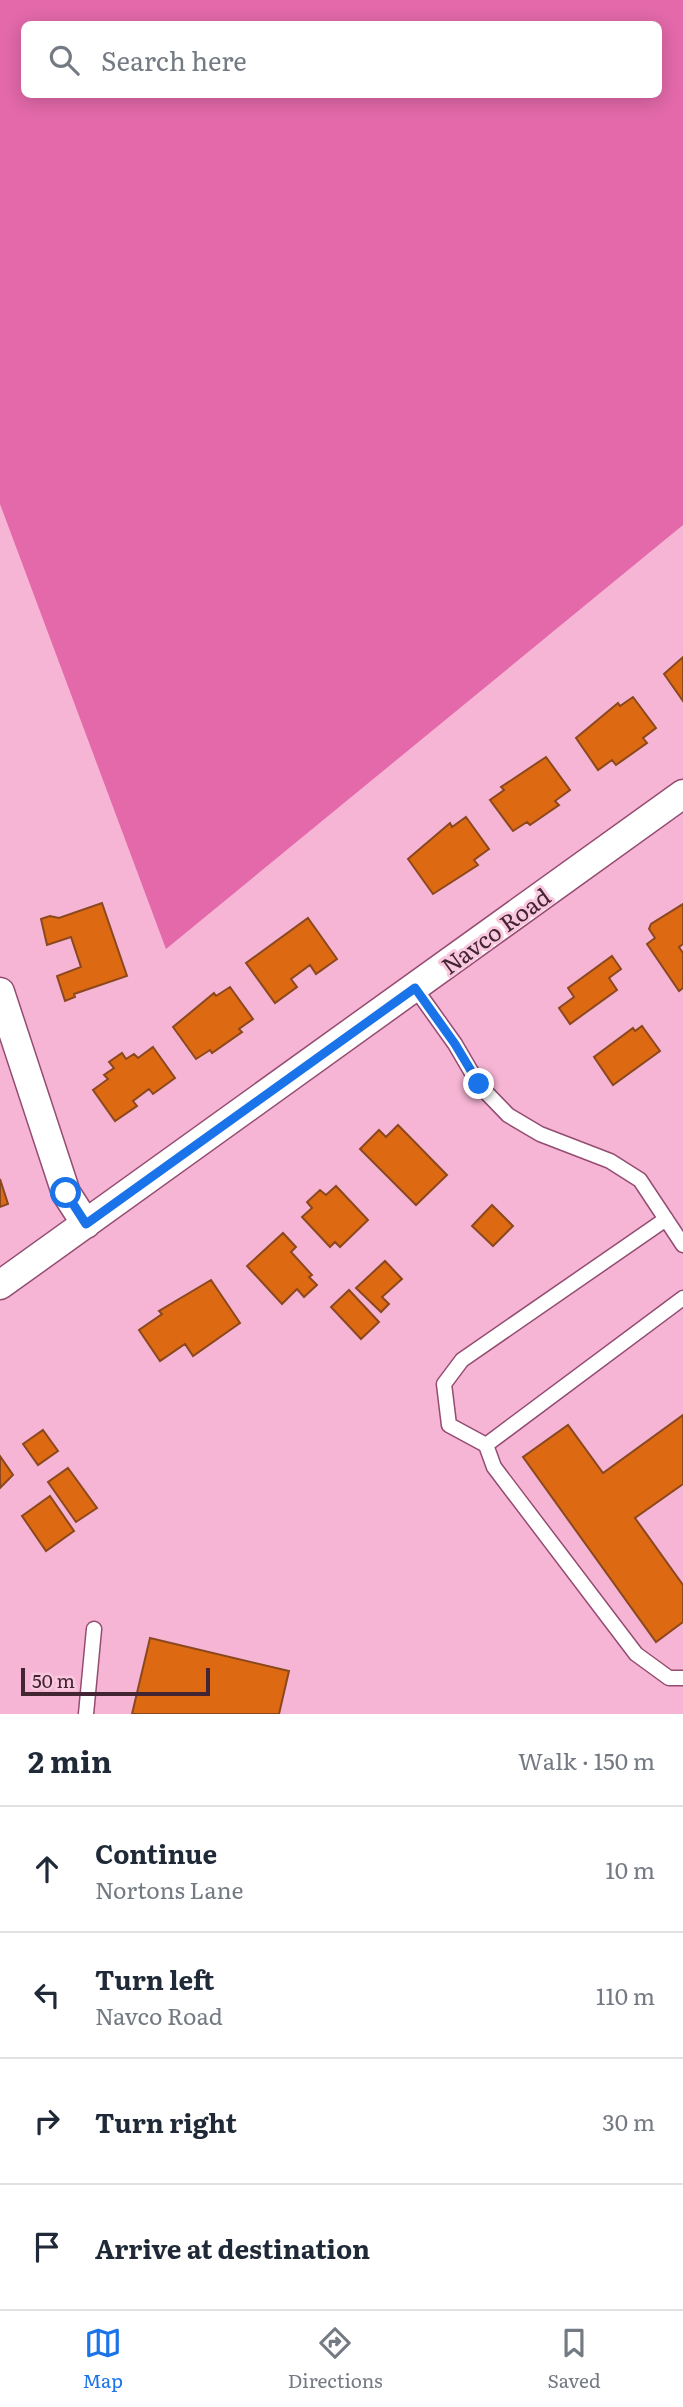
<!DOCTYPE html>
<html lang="en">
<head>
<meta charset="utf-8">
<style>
	:root { --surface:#fff; --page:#f2f2f3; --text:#1f2937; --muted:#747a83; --line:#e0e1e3; --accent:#1a73e8 }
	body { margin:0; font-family:Literata,serif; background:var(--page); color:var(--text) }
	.scale { position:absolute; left:21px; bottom:18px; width:189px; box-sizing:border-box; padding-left:7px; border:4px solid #432433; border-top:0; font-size:19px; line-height:24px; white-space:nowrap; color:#432433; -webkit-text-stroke:5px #fac8de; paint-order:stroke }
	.stop { position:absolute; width:21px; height:21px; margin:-16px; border:5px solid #1a73e8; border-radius:50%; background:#fff }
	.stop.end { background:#1a73e8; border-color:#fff; box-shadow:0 2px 7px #0008 }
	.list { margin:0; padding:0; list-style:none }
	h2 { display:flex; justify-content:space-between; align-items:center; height:91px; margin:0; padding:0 28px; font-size:30px }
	h2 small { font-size:23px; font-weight:400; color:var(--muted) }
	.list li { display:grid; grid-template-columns:46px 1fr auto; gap:21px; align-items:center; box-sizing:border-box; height:126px; padding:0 28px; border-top:2px solid var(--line) }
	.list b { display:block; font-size:26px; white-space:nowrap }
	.list p { margin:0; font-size:23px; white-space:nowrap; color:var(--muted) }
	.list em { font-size:23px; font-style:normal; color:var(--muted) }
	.icon { flex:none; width:38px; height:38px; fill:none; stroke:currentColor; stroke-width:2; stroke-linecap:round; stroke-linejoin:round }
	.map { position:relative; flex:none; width:683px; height:1714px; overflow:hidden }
	.search { position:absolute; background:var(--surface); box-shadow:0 4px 18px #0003; left:21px; right:21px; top:21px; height:77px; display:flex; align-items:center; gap:18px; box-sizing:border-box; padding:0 24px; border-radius:10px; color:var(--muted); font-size:26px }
	.sheet { height:595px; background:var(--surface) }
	nav { display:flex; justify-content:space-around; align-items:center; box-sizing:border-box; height:98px; border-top:2px solid var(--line); background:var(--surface); font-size:19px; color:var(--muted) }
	nav a { display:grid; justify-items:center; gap:4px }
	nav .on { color:var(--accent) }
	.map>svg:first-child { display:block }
</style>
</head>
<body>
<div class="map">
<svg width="683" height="1714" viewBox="0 0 683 1714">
	<rect width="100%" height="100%" fill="#f6b5d4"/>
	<!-- forest -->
	<path fill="#e369aa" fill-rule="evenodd" d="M0 0H683V525L166 949 0 504ZM24 24H658V94H24Z"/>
	<!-- building -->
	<path fill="#dd6912" stroke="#8b481f" stroke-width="2" d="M683 657V701L664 674Z
		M633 697 656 728 643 738 647 743 616 765 612 760 598 770 576 738 618 703 620 706Z
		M546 757 570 790 555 801 559 805 530 825 527 822 513 831 490 800 504 790 501 787Z
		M466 817 489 849 474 860 478 865 433 894 408 859 450 823 452 827Z
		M102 903 127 976 74 994 75 997 65 1001 57 976 81 967 71 937 47 945 41 919 50 916 59 918Z
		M683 904V944L679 947 683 953V988L679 991 647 944 655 938 649 929 651 924Z
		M308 918 337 959 316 974 310 965 291 979 297 987 275 1003 246 963Z
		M612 956 621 969 609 978 617 990 570 1024 559 1008 574 997 568 988Z
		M230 987 253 1019 239 1029 242 1032 212 1053 210 1050 196 1059 173 1027 214 993 216 996Z
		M642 1026 660 1051 613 1085 594 1057 633 1028 635 1031Z
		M153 1047 175 1078 153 1094 149 1089 133 1101 137 1106 115 1121 93 1090 108 1079 104 1075 114 1068 109 1062 122 1053 126 1059 134 1054 138 1058Z
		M398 1125 447 1175 416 1205 360 1149 379 1130 386 1137Z
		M0 1179 8 1204 0 1207Z
		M336 1186 368 1220 340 1247 335 1242 330 1247 302 1217 312 1208 307 1202 320 1190 326 1195Z
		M492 1205 513 1226 493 1246 472 1226Z
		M283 1233 296 1247 291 1252 312 1275 309 1277 317 1285 304 1297 297 1289 282 1304 247 1266Z
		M385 1261 402 1279 382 1297 389 1304 381 1312 356 1288Z
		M211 1280 240 1323 193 1356 185 1344 160 1361 139 1330 162 1314 159 1311Z
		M349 1290 379 1322 361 1339 331 1307Z
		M683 1415V1484L635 1518 683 1585V1622L656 1642 523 1457 568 1425 603 1473Z
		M43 1430 58 1451 38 1465 23 1444Z
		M0 1456 13 1475 0 1488Z
		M68 1468 97 1508 76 1522 48 1482Z
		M50 1496 74 1531 46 1551 22 1516Z
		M150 1638 289 1671 279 1714H132Z"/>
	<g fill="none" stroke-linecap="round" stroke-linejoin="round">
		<defs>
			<path id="lane" d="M415 988 455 1044 479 1085 508 1115 540 1134 610 1161 640 1180 683 1245
				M666 1219 462 1360 444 1384 449 1425 486 1445 494 1467 636 1654 669 1678H683
				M486 1445 683 1298
				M86 1714 94 1629"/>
			<path id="street" d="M0 992 66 1193 86 1224
				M0 1285 683 794"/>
		</defs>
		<!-- lane casing -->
		<use href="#lane" stroke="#944c71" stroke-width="17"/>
		<!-- street casing -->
		<use href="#street" stroke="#944c71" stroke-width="31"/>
		<!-- lane -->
		<use href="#lane" stroke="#fff" stroke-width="14"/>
		<!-- street -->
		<use href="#street" stroke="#fff" stroke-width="28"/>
	</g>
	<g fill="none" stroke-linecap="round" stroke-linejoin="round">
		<!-- route -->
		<path stroke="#1a73e8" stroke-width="9" d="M66 1193 86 1224 415 988 455 1044 479 1084"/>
	</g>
	<g text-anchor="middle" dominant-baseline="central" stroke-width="6" stroke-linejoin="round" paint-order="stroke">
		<!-- street labels -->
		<g font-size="23" fill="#432433" stroke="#fac8de">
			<text transform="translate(495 930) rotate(-36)">Navco Road</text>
		</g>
	</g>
</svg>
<div class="scale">50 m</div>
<div class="stop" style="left:66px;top:1193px"></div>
<div class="stop end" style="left:479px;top:1084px"></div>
<div class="search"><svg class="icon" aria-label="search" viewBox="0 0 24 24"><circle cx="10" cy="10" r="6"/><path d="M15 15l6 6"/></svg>Search here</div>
</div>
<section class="sheet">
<h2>2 min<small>Walk · 150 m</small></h2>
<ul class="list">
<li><svg class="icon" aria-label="ahead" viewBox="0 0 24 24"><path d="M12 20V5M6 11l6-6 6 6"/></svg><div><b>Continue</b><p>Nortons Lane</p></div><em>10 m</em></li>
<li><svg class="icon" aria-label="left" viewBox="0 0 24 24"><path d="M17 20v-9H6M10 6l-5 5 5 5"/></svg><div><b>Turn left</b><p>Navco Road</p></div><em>110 m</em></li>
<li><svg class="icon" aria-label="right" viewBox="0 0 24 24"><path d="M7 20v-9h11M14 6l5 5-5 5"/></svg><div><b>Turn right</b></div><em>30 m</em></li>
<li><svg class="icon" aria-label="arrive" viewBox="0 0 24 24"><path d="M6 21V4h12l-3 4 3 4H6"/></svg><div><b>Arrive at destination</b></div></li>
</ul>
</section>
<nav>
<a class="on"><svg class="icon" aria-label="map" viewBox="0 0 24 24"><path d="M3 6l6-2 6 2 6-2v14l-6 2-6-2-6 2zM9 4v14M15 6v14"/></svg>Map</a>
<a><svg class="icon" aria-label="directions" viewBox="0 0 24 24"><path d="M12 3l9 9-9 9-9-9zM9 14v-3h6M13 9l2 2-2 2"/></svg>Directions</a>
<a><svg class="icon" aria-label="saved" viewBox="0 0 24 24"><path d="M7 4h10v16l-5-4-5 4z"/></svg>Saved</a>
</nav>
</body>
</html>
